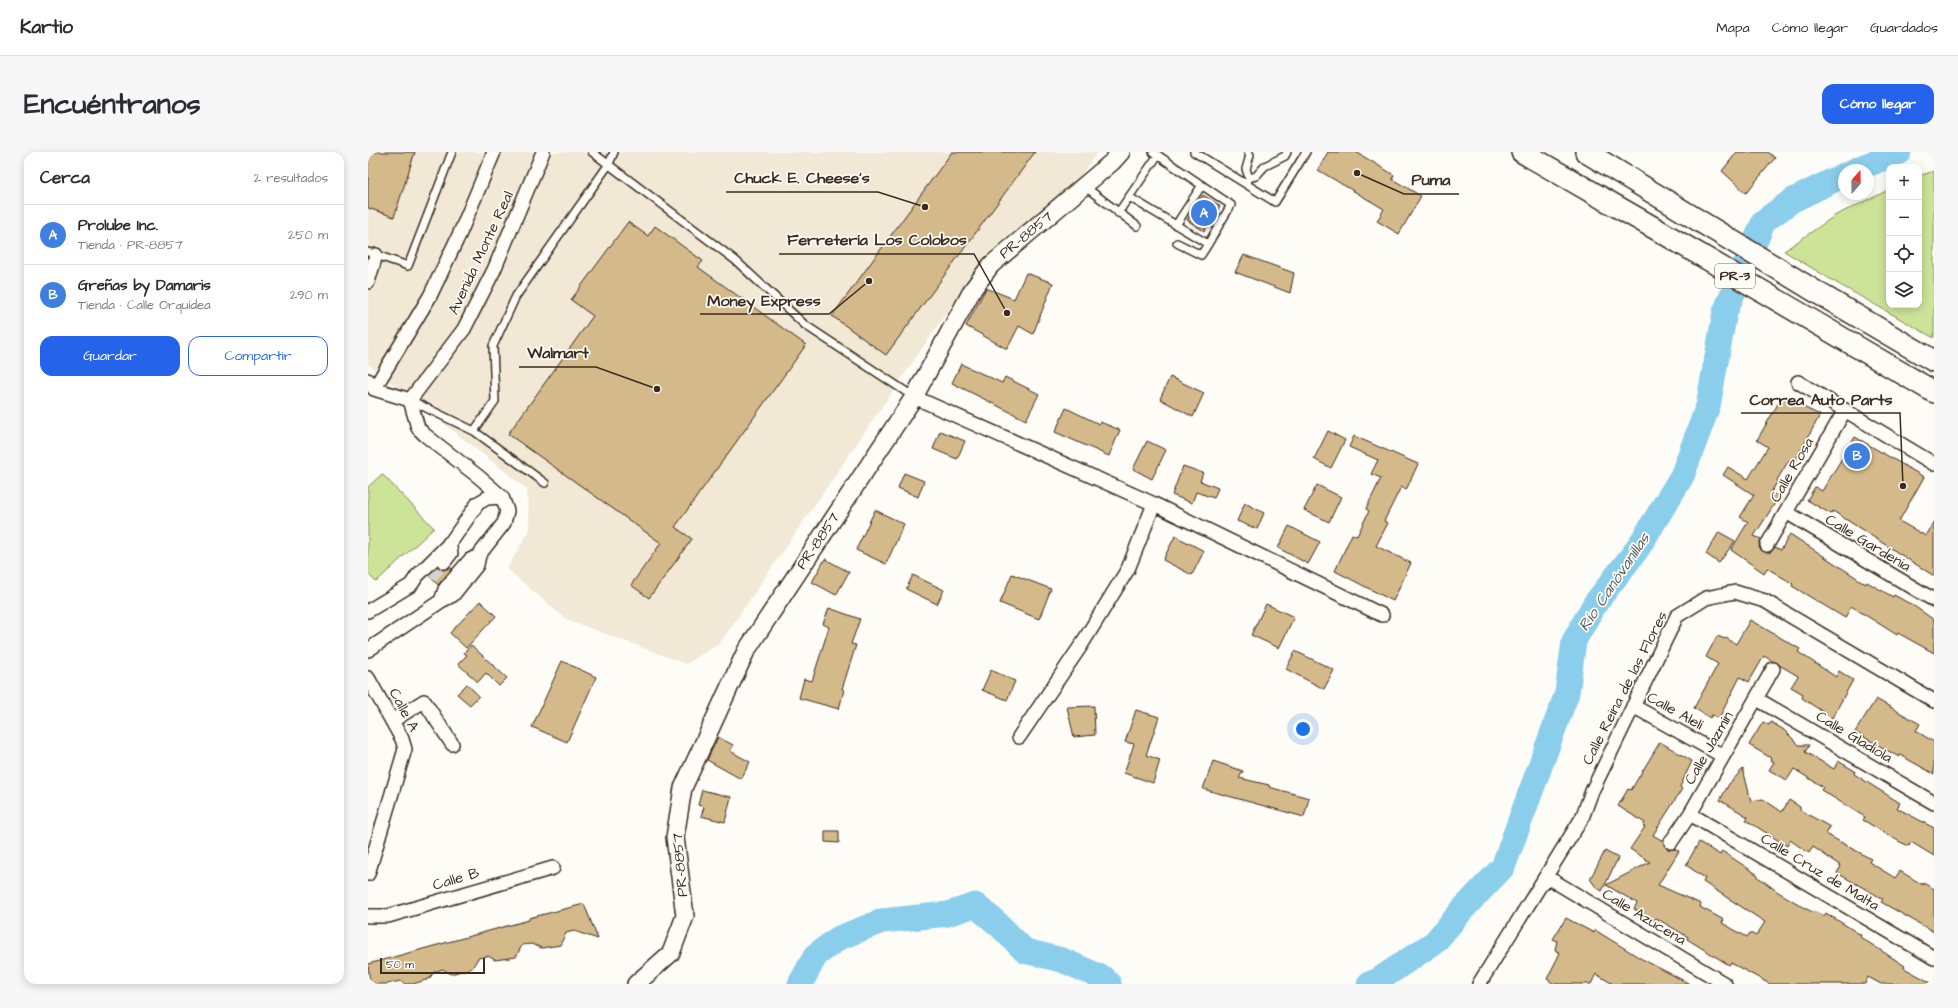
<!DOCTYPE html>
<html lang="es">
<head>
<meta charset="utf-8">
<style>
	:root { --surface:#fff; --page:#f7f7f7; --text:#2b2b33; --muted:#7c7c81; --line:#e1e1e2; --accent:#2563eb }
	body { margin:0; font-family:"Architects Daughter",sans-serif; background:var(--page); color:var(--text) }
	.controls { position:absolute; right:12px; top:12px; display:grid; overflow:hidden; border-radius:8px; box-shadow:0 2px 10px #0003 }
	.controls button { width:36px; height:36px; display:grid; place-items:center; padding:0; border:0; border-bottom:1px solid var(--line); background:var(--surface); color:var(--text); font:20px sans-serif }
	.compass { position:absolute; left:1470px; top:12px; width:36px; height:36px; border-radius:50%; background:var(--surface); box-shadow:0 2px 10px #0003; rotate:20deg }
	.scale { position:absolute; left:12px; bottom:10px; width:105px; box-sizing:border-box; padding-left:4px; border:2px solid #3b2a1e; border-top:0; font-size:11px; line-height:14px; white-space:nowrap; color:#3b2a1e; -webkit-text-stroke:3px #fdfcf7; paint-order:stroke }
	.you { position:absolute; left:935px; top:577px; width:14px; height:14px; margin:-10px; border:3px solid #fff; border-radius:50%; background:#1a73e8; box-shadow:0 0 0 6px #1a73e833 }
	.badge { display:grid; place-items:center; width:26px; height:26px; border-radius:50%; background:var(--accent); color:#fff; font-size:13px; font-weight:700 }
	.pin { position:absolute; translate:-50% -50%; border:2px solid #fff; box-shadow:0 1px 4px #0006 }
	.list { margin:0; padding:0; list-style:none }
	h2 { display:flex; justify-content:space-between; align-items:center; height:52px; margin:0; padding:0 16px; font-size:17px }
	h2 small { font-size:13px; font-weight:400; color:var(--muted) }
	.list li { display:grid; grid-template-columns:26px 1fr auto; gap:12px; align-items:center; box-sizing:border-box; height:60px; padding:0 16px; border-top:1px solid var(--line) }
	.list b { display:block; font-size:15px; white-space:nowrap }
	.list p { margin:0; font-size:13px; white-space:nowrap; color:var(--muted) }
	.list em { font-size:13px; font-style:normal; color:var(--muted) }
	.actions { display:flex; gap:8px; padding:12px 16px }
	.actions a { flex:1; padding:9px 0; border:1px solid var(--accent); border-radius:12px; text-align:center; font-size:14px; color:var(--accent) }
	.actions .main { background:var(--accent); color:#fff }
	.icon { flex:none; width:22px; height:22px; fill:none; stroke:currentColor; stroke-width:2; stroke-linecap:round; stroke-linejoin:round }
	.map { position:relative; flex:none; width:1566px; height:832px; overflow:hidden; border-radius:12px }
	header { display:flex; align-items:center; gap:24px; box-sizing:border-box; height:56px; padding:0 20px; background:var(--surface); border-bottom:1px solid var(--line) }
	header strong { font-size:19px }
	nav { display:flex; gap:22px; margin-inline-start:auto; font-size:14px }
	.intro { display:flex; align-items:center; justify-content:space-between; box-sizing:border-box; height:96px; padding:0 24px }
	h1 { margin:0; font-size:28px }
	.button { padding:10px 18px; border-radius:12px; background:var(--accent); color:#fff; font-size:14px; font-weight:700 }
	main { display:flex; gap:24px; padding:0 24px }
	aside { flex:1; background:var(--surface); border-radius:12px; box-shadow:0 2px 10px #0003 }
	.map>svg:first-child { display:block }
</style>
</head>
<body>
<header>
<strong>Kartio</strong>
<nav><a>Mapa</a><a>Cómo llegar</a><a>Guardados</a></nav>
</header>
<div class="intro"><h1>Encuéntranos</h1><a class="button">Cómo llegar</a></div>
<main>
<aside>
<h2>Cerca<small>2 resultados</small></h2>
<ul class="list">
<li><span class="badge" style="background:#3f7fe0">A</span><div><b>Prolube Inc.</b><p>Tienda · PR-8857</p></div><em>250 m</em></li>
<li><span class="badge" style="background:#3f7fe0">B</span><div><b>Greñas by Damaris</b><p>Tienda · Calle Orquídea</p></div><em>290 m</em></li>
</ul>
<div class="actions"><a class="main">Guardar</a><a>Compartir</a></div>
</aside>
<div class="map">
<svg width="1566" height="832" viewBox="0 0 1566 832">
	<rect width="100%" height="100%" fill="#fdfcf7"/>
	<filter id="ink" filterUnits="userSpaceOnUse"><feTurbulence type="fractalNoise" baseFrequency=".025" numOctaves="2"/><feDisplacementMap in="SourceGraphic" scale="8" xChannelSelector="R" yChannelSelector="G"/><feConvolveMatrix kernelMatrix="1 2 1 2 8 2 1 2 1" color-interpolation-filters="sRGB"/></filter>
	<g filter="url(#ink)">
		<!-- built -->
		<path fill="#f1e8d6" d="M0 0H730L704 34 618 103 352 491 318 512 198 467 139 417 162 377 159 337 0 212Z"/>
		<!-- green -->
		<path fill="#cce398" stroke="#84865b" d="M1566 19V186L1467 130 1416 99 1468 63 1521 38V153H1551V24Z
			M14 322 66 376 8 430 0 422V335Z"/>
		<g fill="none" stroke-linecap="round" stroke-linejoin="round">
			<!-- river -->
			<path stroke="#8aceec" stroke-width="25" d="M1487 18 1531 0
				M432 832 448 803 471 786 514 769 580 762 607 753 630 772 657 799 694 808 735 826 741 832
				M1001 832 1009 829 1067 790 1095 757 1135 715 1199 541 1206 489 1226 453 1270 396 1314 324 1340 254 1357 160 1396 69 1425 48 1476 23"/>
		</g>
		<!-- building -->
		<path fill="#d4b98a" stroke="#3b2a1e" d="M0 0H47L26 65 0 56Z
			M584 0H667L518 203 464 164Z
			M960 0H988L1026 23 1024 27 1053 44 1031 82 1009 69 1016 57 950 18Z
			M1369 0H1400L1407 6 1378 41 1354 19Z
			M835 43 852 54 836 79 819 68Z
			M260 70 280 84 287 74 335 109 330 115 438 193 307 375 324 387 281 446 263 433 293 391 140 282 225 164 203 148Z
			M876 103 926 121 922 141 867 120Z
			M658 121 685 131 665 182 651 174 639 197 598 174 618 136 646 147Z
			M593 212 634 231 637 225 671 242 658 268 584 231Z
			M802 225 836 241 825 265 792 247Z
			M1414 245 1452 263 1426 311 1421 308 1409 328 1410 329 1403 340 1411 345 1386 384 1393 387 1391 393 1392 397 1399 401 1403 400 1407 395 1413 398 1422 382 1498 432 1499 430 1525 445 1526 443 1546 454 1566 468V501L1530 481 1529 483 1483 454 1477 466 1424 434 1425 432 1399 416 1396 421 1363 398 1380 370 1372 365 1386 343 1355 323 1360 315 1380 327 1400 295 1389 288Z
			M698 256 731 272 732 270 752 278 741 304 687 280Z
			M572 279 597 289 589 307 565 297Z
			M960 279 977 288 963 316 946 307Z
			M986 284 1050 312 1038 338 1033 335 1016 369 1020 371 1008 394 1043 411 1025 449 967 419 984 382 989 384 1001 359 998 357 1013 326 1003 322 1010 308 981 295Z
			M1487 285 1556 325 1531 369 1558 384 1566 370V424L1465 359 1463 362 1439 348 1447 335 1454 339Z
			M779 289 798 298 784 327 765 317Z
			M815 314 835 321 832 329 850 336 846 346 828 340 824 351 804 343Z
			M536 321 556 329 550 345 530 336Z
			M949 333 973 345 961 370 936 358Z
			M877 351 896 361 889 377 869 369Z
			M507 358 536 372 518 412 488 398Z
			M921 374 952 390 940 412 910 396Z
			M1351 380 1367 389 1351 411 1338 402Z
			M807 384 836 399 824 423 795 408Z
			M457 407 481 420 468 443 444 430Z
			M70 415 75 418 82 415 84 417 70 433 61 424Z
			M644 422 683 437 671 467 632 451Z
			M545 423 576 438 569 452 538 437Z
			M112 449 128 464 98 496 82 481Z
			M898 452 926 465 911 496 883 483Z
			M461 456 492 467 483 492 488 493 474 537 476 538 471 557 431 546 436 527 444 529 461 475 455 472Z
			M1382 468 1432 497 1430 500 1468 525 1471 519 1485 528 1464 566 1434 546 1435 542 1423 535 1430 524 1396 504 1381 530 1372 525 1351 566 1344 563 1342 566 1326 556 1350 512 1338 505 1349 484 1357 487 1358 486 1368 492Z
			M103 493 139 526 131 534 118 521 110 530 90 512 99 503 96 501Z
			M927 499 966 518 956 537 918 517Z
			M194 509 228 525 199 590 164 575Z
			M623 518 647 529 639 548 614 538Z
			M99 532 111 544 102 553 89 542Z
			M1508 547 1552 572 1548 579 1566 590V622L1532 603 1531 605 1487 580Z
			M726 554 727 583 706 585 699 555Z
			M768 558 791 565 778 603 792 608 785 631 756 621 766 592 757 590Z
			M1395 570 1401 573 1403 570 1416 578 1431 593H1441L1437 600 1466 617 1470 609 1487 619 1486 622 1532 651 1529 656 1566 676V704L1543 690 1541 694 1532 690 1495 668 1497 665 1453 638 1455 635 1426 617 1419 628 1401 618 1406 610 1402 608 1403 606 1381 593Z
			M350 585 365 593 362 599 382 610 373 627 339 608Z
			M1292 590 1324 609 1312 635 1314 637 1285 683 1295 689 1299 697H1307L1311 699 1290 733 1333 752 1332 755 1356 768 1354 771 1379 785 1382 781 1388 784 1397 770 1335 730 1337 726 1318 713 1331 690 1352 703 1354 699 1390 723V725L1410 740 1444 760 1445 759 1456 764 1458 761 1493 783 1492 785 1537 814 1536 816 1565 832H1513L1500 825 1497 832H1402L1363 811 1361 813 1319 787 1320 785 1288 766 1286 769 1266 757 1269 751 1238 733 1282 710 1262 697 1277 675 1275 674 1277 671 1250 654 1260 637 1263 638Z
			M845 609 875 619 871 626 901 633V635L941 646 936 665 835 637Z
			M1375 617 1383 649 1395 647 1414 660 1421 648 1432 655V658L1462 675 1458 682 1503 707 1501 710 1527 726 1532 719 1555 733V731L1566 737V780L1513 750 1515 747 1469 721 1473 714 1445 695 1441 701 1422 688 1419 694 1378 668 1380 665 1352 648 1361 632Z
			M334 638 363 645 357 670 333 664 336 655 330 653Z
			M457 679H471V691L457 690Z
			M1237 699 1250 706 1234 739 1228 735 1222 727Z
			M216 752 230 787 206 779 198 781 192 793 174 796 163 792 154 793 148 805 127 808 120 804 110 806 104 816 83 822 75 817 66 820 61 827 45 832H37L32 829 19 832H2L0 812 161 768V766Z
			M1198 766 1226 781 1227 778 1272 806 1322 832H1245L1228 822 1223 832H1186L1179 827 1192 801 1187 798 1189 789 1185 787Z"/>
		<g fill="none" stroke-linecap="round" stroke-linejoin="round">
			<!-- minor-tunnel -->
			<path stroke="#d6d2cc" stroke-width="13" stroke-dasharray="13 6" stroke-linecap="butt" d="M62 425 76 410"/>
			<defs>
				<path id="service" d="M224 0 367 108 437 173 546 245
					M785 0 863 53 840 92 761 45 790 3
					M826 0 907 50 938 0
					M881 26 888 24 897 14 917 4 919 0
					M879 30 881 26 878 17 882 3 880 0
					M716 34 769 74
					M750 61 761 45
					M808 73 834 33
					M809 91 833 103 840 92
					M0 100 40 114 84 0
					M42 248 106 279 177 331
					M106 279 127 249 125 194 148 144 241 12 246 0"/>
				<path id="minor" d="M0 130 8 103
					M0 228 6 237 42 248
					M1430 230 1566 312
					M6 237 62 144 92 81 126 0
					M546 245 786 352 1014 463
					M42 248 96 177 126 118 175 0
					M42 248 50 276 57 283 111 325 134 345
					M1418 360 1566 448
					M1399 393 1477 258
					M76 410 83 401 81 391
					M73 449 77 437 102 408 106 406
					M0 459 43 433 49 424 83 390 110 351 119 346 134 345
					M0 498 73 449 85 443 109 413 111 403 136 371 139 359 134 345
					M0 526 34 587 37 597 0 722
					M1389 547 1566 651
					M1265 554 1355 604
					M24 569 56 549 84 592
					M651 585 712 495 760 417 786 352
					M1322 662 1566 806
					M1303 690 1322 662 1405 517
					M1179 725 1357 832
					M0 764H20L185 716
					M1111 832 1214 666 1224 639 1309 464 1338 446 1367 440 1397 449 1566 549"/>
				<path id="tertiary" d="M268 832 303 801 317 764 307 685 315 636 378 499 546 245 605 137 623 113 744 10 753 0"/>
				<path id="primary" d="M1154 0 1295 81 1566 240
					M1218 0 1450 141 1566 209"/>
			</defs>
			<!-- service casing -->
			<use href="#service" stroke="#3b2a1e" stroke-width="10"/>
			<!-- minor casing -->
			<use href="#minor" stroke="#3b2a1e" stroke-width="16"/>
			<!-- tertiary casing -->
			<use href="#tertiary" stroke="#3b2a1e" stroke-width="20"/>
			<!-- primary casing -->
			<use href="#primary" stroke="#3b2a1e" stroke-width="24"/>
			<!-- service -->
			<use href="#service" stroke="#fdfcf7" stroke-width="7"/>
			<!-- minor -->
			<use href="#minor" stroke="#fdfcf7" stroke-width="13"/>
			<!-- tertiary -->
			<use href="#tertiary" stroke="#fdfcf7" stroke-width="17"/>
			<!-- primary -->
			<use href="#primary" stroke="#fdfcf7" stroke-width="21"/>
		</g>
	</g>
	<g text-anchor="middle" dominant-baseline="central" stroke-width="3.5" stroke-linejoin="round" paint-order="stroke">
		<!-- shield labels -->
		<rect fill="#fdfcf7" stroke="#75695f" stroke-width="1" x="1347" y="112" width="40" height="24" rx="3"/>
		<g font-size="14" font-weight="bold" fill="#3b2a1e">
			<text x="1367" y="124">PR-3</text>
		</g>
		<!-- street labels -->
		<g font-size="15" fill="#3b2a1e" stroke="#fdfcf7">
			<text transform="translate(658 83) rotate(-40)">PR-8857</text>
			<text transform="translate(113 101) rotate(-65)">Avenida Monte Real</text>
			<text transform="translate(1424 318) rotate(-60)">Calle Rosa</text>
			<text transform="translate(450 389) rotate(-56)">PR-8857</text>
			<text transform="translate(1500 391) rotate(31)">Calle Gardenia</text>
			<text transform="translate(1257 536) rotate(-63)">Calle Reina de las Flores</text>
			<text transform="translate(36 558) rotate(62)">Calle A</text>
			<text transform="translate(1307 559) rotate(29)">Calle Alelí</text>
			<text transform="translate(1486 585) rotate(31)">Calle Gladiola</text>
			<text transform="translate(1341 596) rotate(-60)">Calle Jazmín</text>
			<text transform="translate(312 713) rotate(-95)">PR-8857</text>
			<text transform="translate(1452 720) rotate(31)">Calle Cruz de Malta</text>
			<text transform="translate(88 727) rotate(-16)">Calle B</text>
			<text transform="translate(1276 765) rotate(31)">Calle Azucena</text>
		</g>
		<!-- water labels -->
		<g font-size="16" font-style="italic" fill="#535b5c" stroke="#fdfcf7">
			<text transform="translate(1246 430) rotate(-56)">Río Canóvanillas</text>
		</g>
	</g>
	<!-- callouts -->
	<path fill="none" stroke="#3b2a1e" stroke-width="1.5" d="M557 55L510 40H358M989 21L1036 42H1091M639 161L606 102H411M501 129L461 162H332M289 237L228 215H151M1535 334L1532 261H1373"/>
	<g fill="#3b2a1e" stroke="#fdfcf7" stroke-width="1.5">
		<circle cx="557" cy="55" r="4"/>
		<circle cx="989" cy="21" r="4"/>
		<circle cx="639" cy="161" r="4"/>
		<circle cx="501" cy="129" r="4"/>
		<circle cx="289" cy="237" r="4"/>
		<circle cx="1535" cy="334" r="4"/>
	</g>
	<g font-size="16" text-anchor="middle" font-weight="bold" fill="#3b2a1e" stroke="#fdfcf7" stroke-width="3.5" stroke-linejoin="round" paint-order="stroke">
		<text x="434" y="31">Chuck E. Cheese's</text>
		<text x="1063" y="33">Puma</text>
		<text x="509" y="93">Ferretería Los Colobos</text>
		<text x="396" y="154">Money Express</text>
		<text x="190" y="206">Walmart</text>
		<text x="1453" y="253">Correa Auto Parts</text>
	</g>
</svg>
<div class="controls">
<button>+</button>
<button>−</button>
<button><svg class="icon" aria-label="locate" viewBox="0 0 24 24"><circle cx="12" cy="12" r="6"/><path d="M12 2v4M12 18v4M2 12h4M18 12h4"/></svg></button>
<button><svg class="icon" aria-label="layers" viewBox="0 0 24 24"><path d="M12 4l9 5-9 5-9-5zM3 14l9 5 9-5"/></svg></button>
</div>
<svg class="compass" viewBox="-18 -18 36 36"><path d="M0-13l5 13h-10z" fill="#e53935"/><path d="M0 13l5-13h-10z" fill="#7c7c81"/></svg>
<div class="scale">50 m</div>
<div class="you"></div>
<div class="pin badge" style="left:836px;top:61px;background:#3f7fe0">A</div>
<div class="pin badge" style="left:1489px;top:304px;background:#3f7fe0">B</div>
</div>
</main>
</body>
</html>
